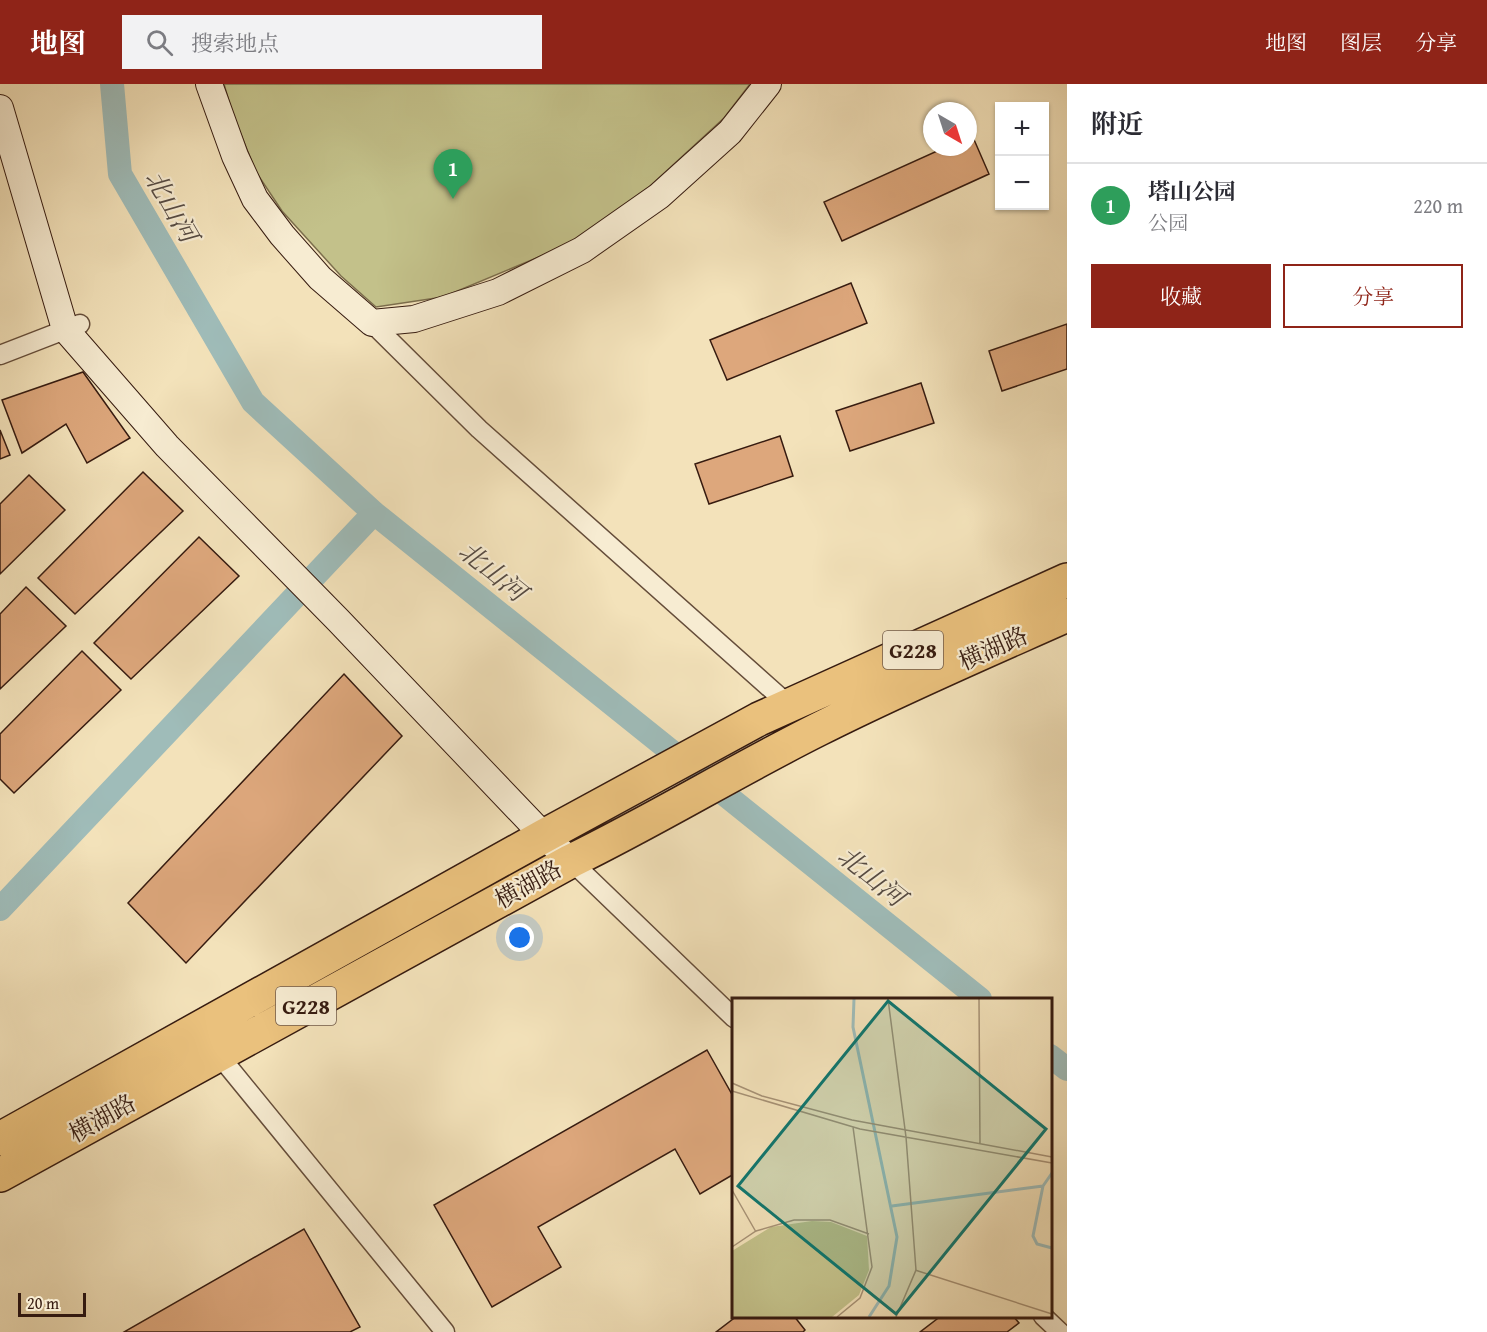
<!DOCTYPE html>
<html lang="zh">
<head>
<meta charset="utf-8">
<style>
	:root { --surface:#fff; --page:#f2f2f3; --text:#2b2b33; --muted:#7c7c81; --line:#e1e1e2; --accent:#8f2418 }
	body { margin:0; font-family:"Gentium Book Plus","Noto Serif SC",serif; background:var(--page); color:var(--text) }
	.controls { position:absolute; right:18px; top:18px; display:grid; overflow:hidden; border-radius:0px; box-shadow:0 2px 4px #0004 }
	.controls button { width:54px; height:54px; display:grid; place-items:center; padding:0; border:0; border-bottom:2px solid var(--line); background:var(--surface); color:var(--text); font:30px sans-serif }
	.compass { position:absolute; left:923px; top:18px; width:54px; height:54px; border-radius:50%; background:var(--surface); box-shadow:0 2px 4px #0004; rotate:141deg }
	.scale { position:absolute; left:18px; bottom:15px; width:68px; box-sizing:border-box; padding-left:6px; border:3px solid #361b10; border-top:0; font-size:16px; line-height:21px; white-space:nowrap; color:#361b10; -webkit-text-stroke:4px #f7ecd2; paint-order:stroke }
	.you { position:absolute; left:520px; top:854px; width:21px; height:21px; margin:-15px; border:4px solid #fff; border-radius:50%; background:#1a73e8; box-shadow:0 0 0 9px #1a73e833 }
	.badge { display:grid; place-items:center; width:39px; height:39px; border-radius:50%; background:var(--accent); color:#fff; font-size:20px; font-weight:700 }
	.pin { position:absolute; translate:-50% -50px; filter:drop-shadow(0 2px 3px #0008) }
	.pin::after { content:''; position:absolute; top:32px; width:21px; height:18px; background:inherit; clip-path:polygon(0 0,100% 0,50% 100%) }
	.list { margin:0; padding:0; list-style:none }
	h2 { display:flex; justify-content:space-between; align-items:center; height:78px; margin:0; padding:0 24px; font-size:26px }
	h2 small { font-size:20px; font-weight:400; color:var(--muted) }
	.list li { display:grid; grid-template-columns:39px 1fr auto; gap:18px; align-items:center; box-sizing:border-box; height:84px; padding:0 24px; border-top:2px solid var(--line) }
	.list b { display:block; font-size:22px; white-space:nowrap }
	.list p { margin:0; font-size:20px; white-space:nowrap; color:var(--muted) }
	.list em { font-size:20px; font-style:normal; color:var(--muted) }
	.actions { display:flex; gap:12px; padding:18px 24px }
	.actions a { flex:1; padding:14px 0; border:2px solid var(--accent); border-radius:0px; text-align:center; font-size:21px; color:var(--accent) }
	.actions .main { background:var(--accent); color:#fff }
	.icon { flex:none; width:33px; height:33px; fill:none; stroke:currentColor; stroke-width:2; stroke-linecap:round; stroke-linejoin:round }
	.map { position:relative; flex:none; width:1067px; height:1248px; overflow:hidden }
	header { display:flex; align-items:center; gap:36px; box-sizing:border-box; height:84px; padding:0 30px; background:var(--accent); color:#fff }
	header strong { font-size:28px }
	nav { display:flex; gap:33px; margin-inline-start:auto; font-size:21px }
	.search { width:420px; height:54px; background:var(--page); display:flex; align-items:center; gap:15px; box-sizing:border-box; padding:0 21px; border-radius:0px; color:var(--muted); font-size:22px }
	main { display:flex }
	aside { flex:1; background:var(--surface) }
	.map>svg:first-child { display:block }
</style>
</head>
<body>
<header>
<strong>地图</strong>
<div class="search"><svg class="icon" aria-label="search" viewBox="0 0 24 24"><circle cx="10" cy="10" r="6"/><path d="M15 15l6 6"/></svg>搜索地点</div>
<nav><a>地图</a><a>图层</a><a>分享</a></nav>
</header>
<main>
<div class="map">
<svg width="1067" height="1248" viewBox="0 0 1067 1248">
	<rect width="100%" height="100%" fill="#f3e2ba"/>
	<filter id="stains"><feTurbulence type="fractalNoise" baseFrequency=".00333" numOctaves="4"/><feColorMatrix values="0 0 0 0 .2 0 0 0 0 .09 0 0 0 0 .02 0 0 0 .5 -.17"/></filter>
	<radialGradient id="worn" r=".72"><stop offset=".6" stop-color="#630" stop-opacity="0"/><stop offset="1" stop-color="#630" stop-opacity=".3"/></radialGradient>
	<!-- green -->
	<path fill="#c3c18a" stroke="#7c6e4d" stroke-width="1.5" d="M224 0H750L724 34 649 103 570 160 443 213 376 223 341 192 282 127 256 88 232 28Z"/>
	<g fill="none" stroke-linecap="round" stroke-linejoin="round">
		<!-- canal -->
		<path stroke="#9fbcb9" stroke-width="24" d="M112 0 120 90 253 318 374 429 980 915
			M0 825 374 429
			M1050 972 1067 985"/>
	</g>
	<!-- building -->
	<path fill="#dda77c" stroke="#361b10" stroke-width="1.5" d="M972 51 989 90 842 157 824 118 946 63H968V53Z
		M851 199 867 239 727 296 710 256Z
		M1067 240V285L1002 307 989 267Z
		M83 288 130 354 87 379 66 340 22 369 2 316Z
		M921 299 934 339 850 367 836 327Z
		M0 346 10 371 0 375Z
		M780 352 793 392 709 420 695 380Z
		M143 388 183 427 75 530 38 494Z
		M29 391 65 426 0 490V420Z
		M199 453 239 492 131 595 94 559Z
		M26 503 66 542 0 605V530Z
		M82 567 121 606 14 709 0 695V650Z
		M344 590 402 652 186 879 128 819Z
		M707 966 734 1014V1090L700 1110 675 1065 538 1143 561 1183 492 1223 434 1121Z
		M304 1145 360 1243 350 1248H124Z
		M737 1232H794L805 1246 803 1248H716Z
		M941 1232H1013L1019 1239 1007 1248H920Z"/>
	<g fill="none" stroke-linecap="round" stroke-linejoin="round">
		<defs>
			<path id="street" d="M372 239 479 345 790 622
				M0 271 80 240
				M571 777 734 934
				M218 970 445 1248
				M1043 1232 1060 1248"/>
			<path id="secondary" d="M209 0 235 72 255 115 282 151 320 194 372 239 414 235 498 208 582 166 659 112 730 48 768 0
				M0 24 65 245 167 362 338 536 544 752 571 777"/>
			<path id="highway" d="M0 1055 544 752 759 635 1067 496
				M0 1091 571 777C655 736 735 687 819 645 900 604 984 568 1067 531"/>
		</defs>
		<!-- street casing -->
		<use href="#street" stroke="#654d3a" stroke-width="21"/>
		<!-- secondary casing -->
		<use href="#secondary" stroke="#361b10" stroke-width="28"/>
		<!-- highway casing -->
		<use href="#highway" stroke="#361b10" stroke-width="36"/>
		<!-- street -->
		<use href="#street" stroke="#f7ecd2" stroke-width="18"/>
		<!-- secondary -->
		<use href="#secondary" stroke="#f7ecd2" stroke-width="26"/>
		<!-- highway -->
		<use href="#highway" stroke="#eac17d" stroke-width="33"/>
	</g>
	<g text-anchor="middle" dominant-baseline="central" stroke-width="4.5" stroke-linejoin="round" paint-order="stroke">
		<!-- shield labels -->
		<g fill="#f7ecd2" stroke="#705a4a" stroke-width="1.5">
			<rect x="883" y="547" width="60" height="38" rx="4.5"/>
			<rect x="276" y="903" width="60" height="38" rx="4.5"/>
		</g>
		<g font-size="22" font-weight="bold" fill="#361b10">
			<text x="913" y="566">G228</text>
			<text x="306" y="922">G228</text>
		</g>
		<!-- street labels -->
		<g font-size="24" fill="#361b10" stroke="#f7ecd2">
			<text transform="translate(993 564) rotate(-24)">横湖路</text>
			<text transform="translate(528 800) rotate(-29)">横湖路</text>
			<text transform="translate(102 1034) rotate(-29)">横湖路</text>
		</g>
		<!-- water labels -->
		<g font-size="26" font-style="italic" fill="#564b43" stroke="#f7ecd2">
			<text transform="translate(172 122) rotate(60)">北山河</text>
			<text transform="translate(493 487) rotate(39)">北山河</text>
			<text transform="translate(872 792) rotate(39)">北山河</text>
		</g>
	</g>
	<!-- overview -->
	<g transform="translate(732 914)">
		<rect width="320" height="320" fill="#f3e2ba"/>
		<path d="M80 223 99 224 135 238 137 272 127 297 100 319H0V253L39 229Z" fill="#c3c18a"/>
		<path fill="none" stroke="#9fbcb9" stroke-width="3" d="M122 1 121 29 165 239 157 288 137 319M320 175 311 188 301 238 305 246 320 250M160 208 311 188"/>
		<path fill="none" stroke="#a79276" stroke-width="1.5" d="M156 1 174 139 184 272 164 319M247 1 248 146M0 85 30 98 120 122 320 159M0 93 128 131 320 165M0 192 24 234M0 249 24 233 62 222H98L137 236M183 272 320 316M105 319 128 300 140 269 121 129"/>
		<path fill="#0f766e" fill-opacity="0.15" stroke="#0f766e" stroke-width="3" d="M156 3 314 131 164 316 6 188Z"/>
		<rect width="320" height="320" fill="none" stroke="#361b10" stroke-width="3"/>
	</g>
	<rect width="100%" height="100%" filter="url(#stains)"/>
	<rect width="100%" height="100%" fill="url(#worn)"/>
</svg>
<div class="controls">
<button>+</button>
<button>−</button>
</div>
<svg class="compass" viewBox="-18 -18 36 36"><path d="M0-13l5 13h-10z" fill="#e53935"/><path d="M0 13l5-13h-10z" fill="#7c7c81"/></svg>
<div class="scale">20 m</div>
<div class="you"></div>
<div class="pin badge" style="left:453px;top:115px;background:#2e9e5b">1</div>
</div>
<aside>
<h2>附近<small></small></h2>
<ul class="list">
<li><span class="badge" style="background:#2e9e5b">1</span><div><b>塔山公园</b><p>公园</p></div><em>220 m</em></li>
</ul>
<div class="actions"><a class="main">收藏</a><a>分享</a></div>
</aside>
</main>
</body>
</html>
